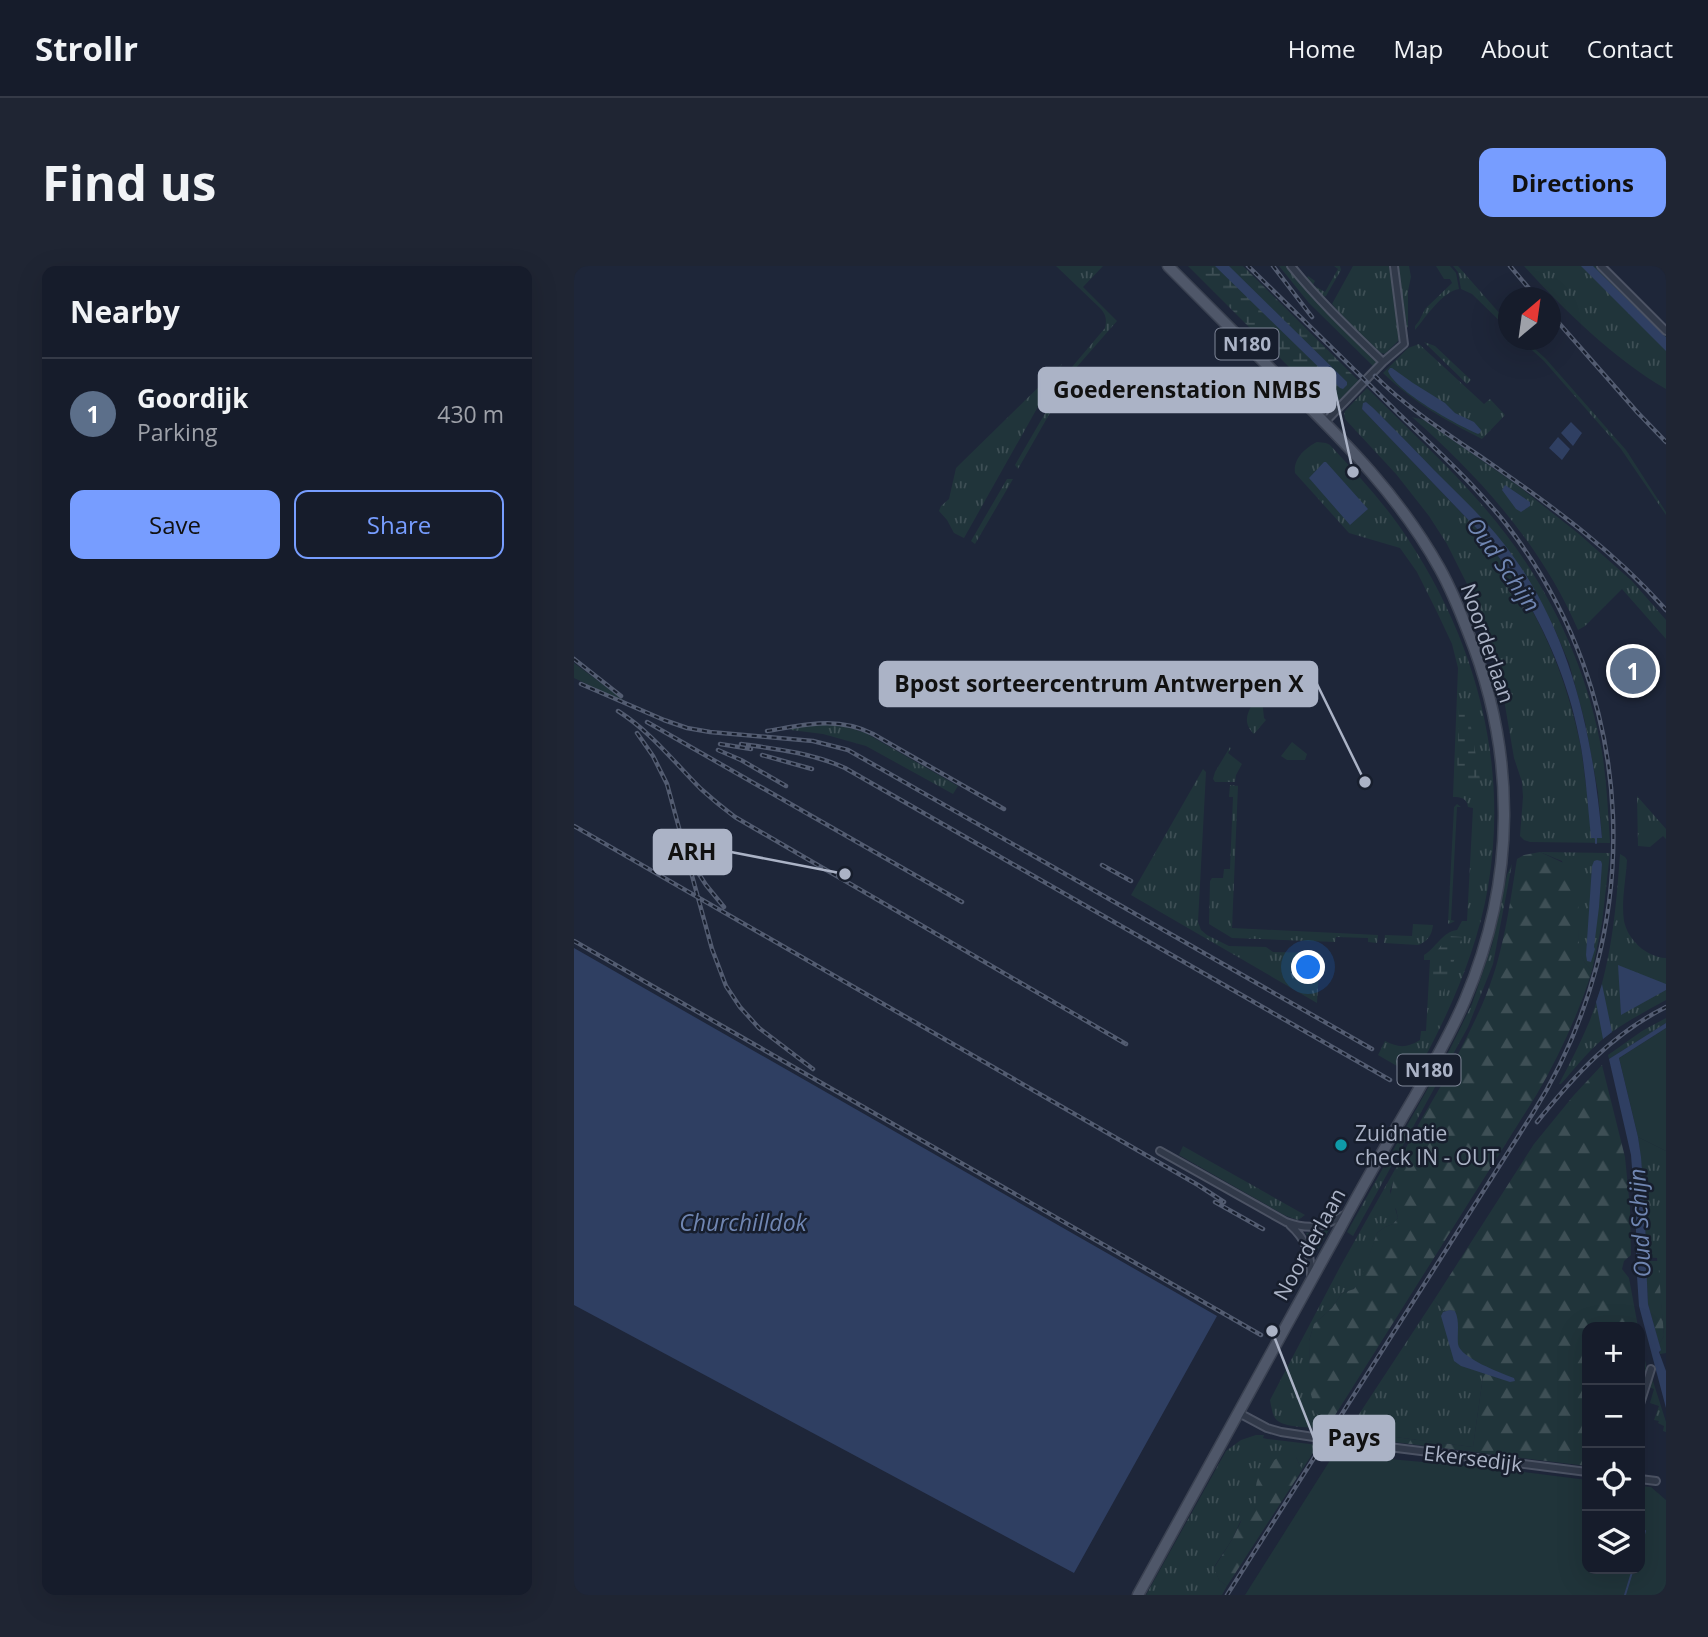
<!DOCTYPE html>
<html lang="en">
<head>
<meta charset="utf-8">
<style>
	:root { --surface:#161c2b; --page:#1f2533; --text:#f1f3f6; --muted:#9ea1a9; --line:#353a47; --accent:#779dff }
	body { margin:0; font-family:"Open Sans",sans-serif; background:var(--page); color:var(--text) }
	.controls { position:absolute; right:21px; bottom:21px; display:grid; overflow:hidden; border-radius:14px; box-shadow:0 7px 28px #0002 }
	.controls button { width:63px; height:63px; display:grid; place-items:center; padding:0; border:0; border-bottom:2px solid var(--line); background:var(--surface); color:var(--text); font:35px sans-serif }
	.compass { position:absolute; left:924px; top:21px; width:63px; height:63px; border-radius:50%; background:var(--surface); box-shadow:0 7px 28px #0002; rotate:29deg }
	.you { position:absolute; left:735px; top:702px; width:24px; height:24px; margin:-18px; border:5px solid #fff; border-radius:50%; background:#1a73e8; box-shadow:0 0 0 10px #1a73e833 }
	.badge { display:grid; place-items:center; width:46px; height:46px; border-radius:50%; background:var(--accent); color:#fff; font-size:23px; font-weight:700 }
	.pin { position:absolute; translate:-50% -50%; border:4px solid #fff; box-shadow:0 2px 7px #0006 }
	.list { margin:0; padding:0; list-style:none }
	h2 { display:flex; justify-content:space-between; align-items:center; height:91px; margin:0; padding:0 28px; font-size:30px }
	h2 small { font-size:23px; font-weight:400; color:var(--muted) }
	.list li { display:grid; grid-template-columns:46px 1fr auto; gap:21px; align-items:center; box-sizing:border-box; height:112px; padding:0 28px; border-top:2px solid var(--line) }
	.list b { display:block; font-size:26px; white-space:nowrap }
	.list p { margin:0; font-size:23px; white-space:nowrap; color:var(--muted) }
	.list em { font-size:23px; font-style:normal; color:var(--muted) }
	.actions { display:flex; gap:14px; padding:21px 28px }
	.actions a { flex:1; padding:16px 0; border:2px solid var(--accent); border-radius:14px; text-align:center; font-size:24px; color:var(--accent) }
	.actions .main { background:var(--accent); color:#111 }
	.icon { flex:none; width:38px; height:38px; fill:none; stroke:currentColor; stroke-width:2; stroke-linecap:round; stroke-linejoin:round }
	.map { position:relative; flex:none; width:1092px; height:1329px; overflow:hidden; border-radius:14px }
	header { display:flex; align-items:center; gap:42px; box-sizing:border-box; height:98px; padding:0 35px; background:var(--surface); border-bottom:2px solid var(--line) }
	header strong { font-size:33px }
	nav { display:flex; gap:38px; margin-inline-start:auto; font-size:24px }
	.intro { display:flex; align-items:center; justify-content:space-between; box-sizing:border-box; height:168px; padding:0 42px }
	h1 { margin:0; font-size:49px }
	.button { padding:18px 32px; border-radius:14px; background:var(--accent); color:#111; font-size:24px; font-weight:700 }
	main { display:flex; gap:42px; padding:0 42px }
	aside { flex:1; background:var(--surface); border-radius:14px; box-shadow:0 7px 28px #0002 }
	.map>svg:first-child { display:block }
</style>
</head>
<body>
<header>
<strong>Strollr</strong>
<nav><a>Home</a><a>Map</a><a>About</a><a>Contact</a></nav>
</header>
<div class="intro"><h1>Find us</h1><a class="button">Directions</a></div>
<main>
<aside>
<h2>Nearby<small></small></h2>
<ul class="list">
<li><span class="badge" style="background:#5c6f8a">1</span><div><b>Goordijk</b><p>Parking</p></div><em>430 m</em></li>
</ul>
<div class="actions"><a class="main">Save</a><a>Share</a></div>
</aside>
<div class="map">
<svg width="1092" height="1329" viewBox="0 0 1092 1329">
	<defs>
		<pattern id="grass-tufts" width="24" height="20" patternUnits="userSpaceOnUse" patternTransform="scale(1.75)"><rect width="24" height="20" fill="#20343a"/><path d="M3 7l-1-3M5 7V3M7 7l1-3M15 17l-1-3M17 17v-4M19 17l1-3" fill="none" stroke="#3e4f55"/></pattern>
		<pattern id="forest-firs" width="22" height="20" patternUnits="userSpaceOnUse" patternTransform="scale(1.75)"><rect width="22" height="20" fill="#20343a"/><path d="M5 1l3.5 6h-7zM16 11l3.5 6h-7z" fill="#3e4f55"/></pattern>
		<pattern id="wetland-marsh" width="20" height="14" patternUnits="userSpaceOnUse" patternTransform="scale(1.75)"><rect width="20" height="14" fill="#20343a"/><path d="M1 5h8M5 5V1M11 12h8M15 12V8" fill="none" stroke="#3e4f55"/></pattern>
	</defs>
	<rect width="100%" height="100%" fill="#1e2639"/>
	<!-- grass -->
	<path fill="url(#grass-tufts)" fill-rule="evenodd" d="M482 0H529L509 21 543 55 501 103 444 203 441 199 498 101 531 62C533 54 532 49 527 43Z
		M705 0H713C739 36 771 65 803 96L799 100 735 37Z
		M760 0H766L767 4 752 30 748 31 732 14 734 10 741 15 739 19 751 26 764 3Z
		M779 0H816L825 71 824 75 811 88 804 86 772 55 758 38Z
		M823 0H835L837 11 834 25V60L831 67Z
		M862 0H876L882 7 885 23C868 26 852 51 841 64V60L845 55 851 43 878 17 876 13H870Z
		M879 0H884L934 57V63L898 28 887 23 884 6Z
		M950 0H1023L1092 69V123C1040 93 990 44 950 0Z
		M947 74H951L972 93 1052 184 1092 246V249L1047 183 970 95Z
		M850 76 861 80 897 114 893 118Z
		M845 78 910 138 916 133 931 149 908 173C869 153 842 138 809 107L834 82Z
		M488 98 390 272 380 267 373 254 365 245 367 240 375 233 382 202Z
		M793 122C832 161 873 198 909 240 970 310 1012 395 1028 486 1033 516 1034 546 1036 577L956 576 950 574 946 570 949 531 948 516 940 492 927 416 921 391 901 334 873 278 855 250 822 208 771 153 770 147 772 144ZM792 136 913 258 949 305 981 364 995 397 1011 456 1024 526 1028 572C1023 555 1016 538 1012 520 1010 506 1009 492 1006 477 989 396 957 330 905 265L788 143Z
		M838 151 850 154 943 219 1005 268 1058 315 1092 354V373L1048 323 1011 360 1004 364C968 280 906 211 838 151Z
		M743 176 752 177 756 179C784 209 812 239 834 273 902 376 935 498 914 621 902 691 871 756 837 817L832 815 835 807 804 789 811 775C825 782 833 782 846 774L847 765H852L856 694H850V689C863 681 868 666 883 664L888 655H893L899 542 894 541C893 532 887 531 879 531L884 402 878 378 863 346 843 306 826 282 775 267 721 207C719 193 731 182 743 176Z
		M433 213H439L401 278 397 275Z
		M0 397 55 438 0 412Z
		M687 424 690 452 692 454 680 468C664 453 679 439 687 424Z
		M245 458 266 459 295 468V469L384 520 379 528 292 480 249 468 217 464V462Z
		M718 476 733 488 731 494H713L707 490Z
		M656 481 657 482 654 487 668 498 662 509 661 516H641L639 513 641 506Z
		M629 503 632 506 624 656 627 664 633 669 655 680 692 681 699 686 746 687 743 737 557 629Z
		M656 519 664 520 658 662 804 669 803 677 794 676V672L762 671 761 676 658 672 635 658 636 615 638 612H649L650 603H656L659 531H655Z
		M1063 530 1092 563V573L1089 570 1076 581 1064 580Z
		M883 538 887 541H883L877 654 881 655 875 658 874 657 880 541Z
		M966 586 1036 587 1028 657 1018 705 1011 697 1005 686 1004 661 988 595Z
		M1046 588 1051 591 1053 594C1052 613 1047 636 1050 655 1054 674 1072 691 1092 692V734C1074 744 1055 754 1038 766 1018 780 1003 800 987 818H985C996 797 1007 776 1016 754 1037 701 1042 645 1046 588Z
		M938 598 919 698 894 761 779 970 773 966 876 783 898 738 918 679 933 609Z
		M839 658 859 659C858 669 853 676 844 679L810 677 811 669 838 670Z
		M1092 752V757L1035 793 1034 789 1068 765Z
		M1064 871 1092 885V1087L1086 1088 1085 1078 1090 1070 1083 992 1072 991C1071 951 1070 911 1064 871Z
		M609 880 731 949 724 954 712 950 605 889Z
		M828 891 816 925 824 952 819 958 811 961 803 967 787 1015 780 1023 768 1027 758 1042 740 1058 735 1075 736 1106 742 1146 753 1162C740 1161 708 1163 701 1152 698 1147 697 1139 696 1134L766 1001Z
		M756 962 742 987 732 967 750 965Z
		M860 1034 877 1051 910 1103 899 1181 774 1165Z
		M1078 1112 1092 1156V1166L1089 1165 1090 1160 1084 1157 1085 1155 1080 1154 1085 1140 1076 1137 1080 1123 1075 1121Z
		M682 1169H690L689 1172 693 1173 744 1179 728 1204 722 1191 682 1221 683 1238 680 1244 666 1256 659 1272 640 1301 645 1314 653 1320 648 1329H572L652 1185 667 1174Z"/>
	<!-- forest -->
	<path fill="url(#forest-firs)" d="M966 586 998 601 1004 614 1005 685 1011 697 1018 705C1004 749 986 788 963 828L753 1162 742 1146 736 1125 735 1075 740 1058 758 1042 768 1027 780 1023 786 1015 803 967 811 961 819 958 824 952 822 943 816 937C818 898 845 858 864 825 880 797 895 768 908 739 929 692 935 643 943 593L950 589Z
		M1028 799 1051 891 1056 942 1057 989 1050 995 1048 1003 1055 1012 1064 1061H1013V1200L772 1170 774 1165 899 1181 910 1103 881 1085 877 1051 860 1034 960 878 1000 829Z
		M1072 995H1084L1090 1070 1085 1078 1074 1038Z
		M1066 1070 1073 1104 1066 1124Z
		M714 1187 722 1191 728 1204 653 1320 645 1314 640 1302 659 1272 671 1247 680 1244C685 1235 681 1229 682 1220 684 1203 699 1193 714 1187Z"/>
	<!-- wetland -->
	<path fill="url(#wetland-marsh)" d="M614 0H669L785 115 761 138H756L742 128Z
		M885 442 894 443 906 514 883 513Z
		M874 670 888 671 868 730H857L860 689Z"/>
	<!-- park -->
	<path fill="#20343a" d="M1092 762V885L1064 871 1045 792Z
		M760 1188 927 1203 1013 1214V1303H1066V1220L1077 1221 1092 1234V1329H671Z"/>
	<!-- water -->
	<path fill="#2f3f62" d="M641 0H655L773 116V119L769 123 766 122Z
		M1007 0H1019L1092 71V85Z
		M816 102H818L839 117 871 137 881 147 900 156 907 164 906 167 904 168C883 159 821 125 814 105Z
		M792 136C800 142 808 151 815 158 830 173 845 188 860 204 884 228 909 251 930 278 996 362 1019 468 1028 572H1017C1014 542 1012 511 1007 481 993 401 956 328 905 265L788 143 789 137Z
		M997 156 1008 167 999 180 987 167Z
		M984 171 996 183 988 194 975 182Z
		M750 196H752L794 243 776 259 735 212Z
		M931 219 956 236V240L947 246 942 243 928 224Z
		M1023 594 1027 595 1028 598 1025 641 1020 681 1021 683 1017 696 1013 695 1012 689 1018 600 1020 595Z
		M0 682 643 1050 500 1307 0 1039Z
		M1044 699 1092 718V724L1047 749Z
		M1028 718 1038 766 1029 773 1022 736Z
		M1092 757V762L1045 792 1064 871 1067 891 1071 944 1072 991 1062 992V953L1057 889 1035 793Z
		M1062 995H1072L1074 1038 1087 1084 1085 1086 1092 1105V1142L1065 1040Z
		M876 1044 881 1045C886 1056 883 1066 884 1078 886 1092 927 1107 940 1112L941 1115 936 1116 887 1100 880 1095 867 1050 869 1046Z"/>
	<g fill="none" stroke-linecap="round" stroke-linejoin="round">
		<!-- stream -->
		<path stroke="#2f3f62" stroke-width="2" d="M1022 570V577
			M1066 1283 1071 1265
			M1051 1329 1059 1303"/>
		<defs>
			<path id="street" d="M717 0C745 35 777 65 809 96
				M1027 0 1092 65
				M751 156 809 96 830 78 820 0
				M586 885 712 956C737 965 750 961 772 948
				M716 959C733 974 737 989 737 1011
				M1066 1138 1077 1103
				M665 1147 693 1162 707 1166 759 1174 1013 1206
				M1066 1213 1082 1215"/>
			<path id="primary" d="M564 1329C631 1207 698 1085 765 964 789 919 815 874 841 830 859 798 877 767 891 734 942 614 943 488 894 366 886 345 877 323 866 303 826 231 772 177 714 120 674 80 634 40 594 0"/>
		</defs>
		<!-- street casing -->
		<use href="#street" stroke="#4c5364" stroke-width="10"/>
		<!-- primary casing -->
		<use href="#primary" stroke="#3b4252" stroke-width="13"/>
		<!-- street -->
		<use href="#street" stroke="#313949" stroke-width="6"/>
		<!-- primary -->
		<use href="#primary" stroke="#4f5769" stroke-width="10"/>
		<defs>
			<path id="rail" d="M699 0 738 51
				M936 0 963 32
				M976 47 1064 147 1092 176
				M801 110C835 144 877 170 916 197 979 241 1041 286 1092 344
				M0 393 47 430
				M7 418 90 454 113 462 136 466 239 475 274 484 798 783
				M44 445C77 466 100 496 127 523 138 533 149 542 161 551L552 778
				M73 456 388 636
				M193 465C231 459 263 450 299 468L430 543
				M63 467 79 490 93 518 138 683 152 720 166 741 185 762 239 803
				M146 478 177 483
				M167 478C203 483 238 487 271 502L816 814
				M144 484 167 494 212 520
				M188 489 238 503
				M0 560 624 919 650 936
				M528 599 557 615
				M121 602 132 619 150 641
				M0 675 687 1069
				M963 856C1000 810 1038 768 1092 741
				M641 936 689 963
				M653 1329 959 847C1074 663 1066 431 932 258 900 218 862 183 825 148 775 98 724 49 674 0"/>
		</defs>
		<!-- rail casing -->
		<use href="#rail" stroke="#535c71" stroke-width="4.5"/>
		<!-- rail -->
		<use href="#rail" stroke="#171e2d" stroke-width="2" stroke-dasharray="5" stroke-linecap="butt"/>
	</g>
	<!-- markers -->
	<circle fill="#0f9aa8" stroke="#171e2d" stroke-width="2.5" cx="767" cy="879" r="7"/>
	<g text-anchor="middle" dominant-baseline="central" stroke-width="5" stroke-linejoin="round" paint-order="stroke">
		<!-- shield labels -->
		<g fill="#171e2d" stroke="#7f8698" stroke-width="2">
			<rect x="641.5" y="62.5" width="63" height="31" rx="5"/>
			<rect x="823.5" y="788.5" width="63" height="31" rx="5"/>
		</g>
		<g font-size="19" font-weight="bold" fill="#abb3c6">
			<text x="673" y="78">N180</text>
			<text x="855" y="804">N180</text>
		</g>
		<!-- street labels -->
		<g font-size="21" fill="#abb3c6" stroke="#171e2d">
			<text transform="translate(914 377) rotate(71)">Noorderlaan</text>
			<text transform="translate(735 978) rotate(-61)">Noorderlaan</text>
			<text transform="translate(899 1192) rotate(7)">Ekersedijk</text>
		</g>
		<!-- poi labels -->
		<g font-size="21" fill="#abb3c6" stroke="#171e2d" text-anchor="start">
			<text x="781" y="867">Zuidnatie<tspan x="781" dy="24">check IN - OUT</tspan></text>
		</g>
		<!-- water labels -->
		<g font-size="23" font-style="italic" fill="#7086b2" stroke="#171e2d">
			<text transform="translate(930 298) rotate(55)">Oud Schijn</text>
			<text x="169" y="956">Churchilldok</text>
			<text transform="translate(1065 957) rotate(-93)">Oud Schijn</text>
		</g>
	</g>
	<!-- callouts -->
	<path fill="none" stroke="#abb3c6" stroke-width="2.5" d="M779 206L761 124M791 516L743 418M271 608L157 586M698 1065L740 1172"/>
	<g fill="#abb3c6" stroke="#171e2d" stroke-width="2.5">
		<circle cx="779" cy="206" r="7"/>
		<circle cx="791" cy="516" r="7"/>
		<circle cx="271" cy="608" r="7"/>
		<circle cx="698" cy="1065" r="7"/>
	</g>
	<g fill="#abb3c6" stroke="#abb3c6" stroke-width="2.5">
		<rect x="465" y="102" width="296" height="44" rx="7"/>
		<rect x="306" y="396" width="437" height="44" rx="7"/>
		<rect x="80" y="564" width="77" height="44" rx="7"/>
		<rect x="740" y="1150" width="80" height="44" rx="7"/>
	</g>
	<g font-size="23" text-anchor="middle" font-weight="bold" fill="#111">
		<text x="613" y="132">Goederenstation NMBS</text>
		<text x="525" y="426">Bpost sorteercentrum Antwerpen X</text>
		<text x="118" y="594">ARH</text>
		<text x="780" y="1180">Pays</text>
	</g>
</svg>
<div class="controls">
<button>+</button>
<button>−</button>
<button><svg class="icon" aria-label="locate" viewBox="0 0 24 24"><circle cx="12" cy="12" r="6"/><path d="M12 2v4M12 18v4M2 12h4M18 12h4"/></svg></button>
<button><svg class="icon" aria-label="layers" viewBox="0 0 24 24"><path d="M12 4l9 5-9 5-9-5zM3 14l9 5 9-5"/></svg></button>
</div>
<svg class="compass" viewBox="-18 -18 36 36"><path d="M0-13l5 13h-10z" fill="#e53935"/><path d="M0 13l5-13h-10z" fill="#9ea1a9"/></svg>
<div class="you"></div>
<div class="pin badge" style="left:1059px;top:405px;background:#5c6f8a">1</div>
</div>
</main>
</body>
</html>
